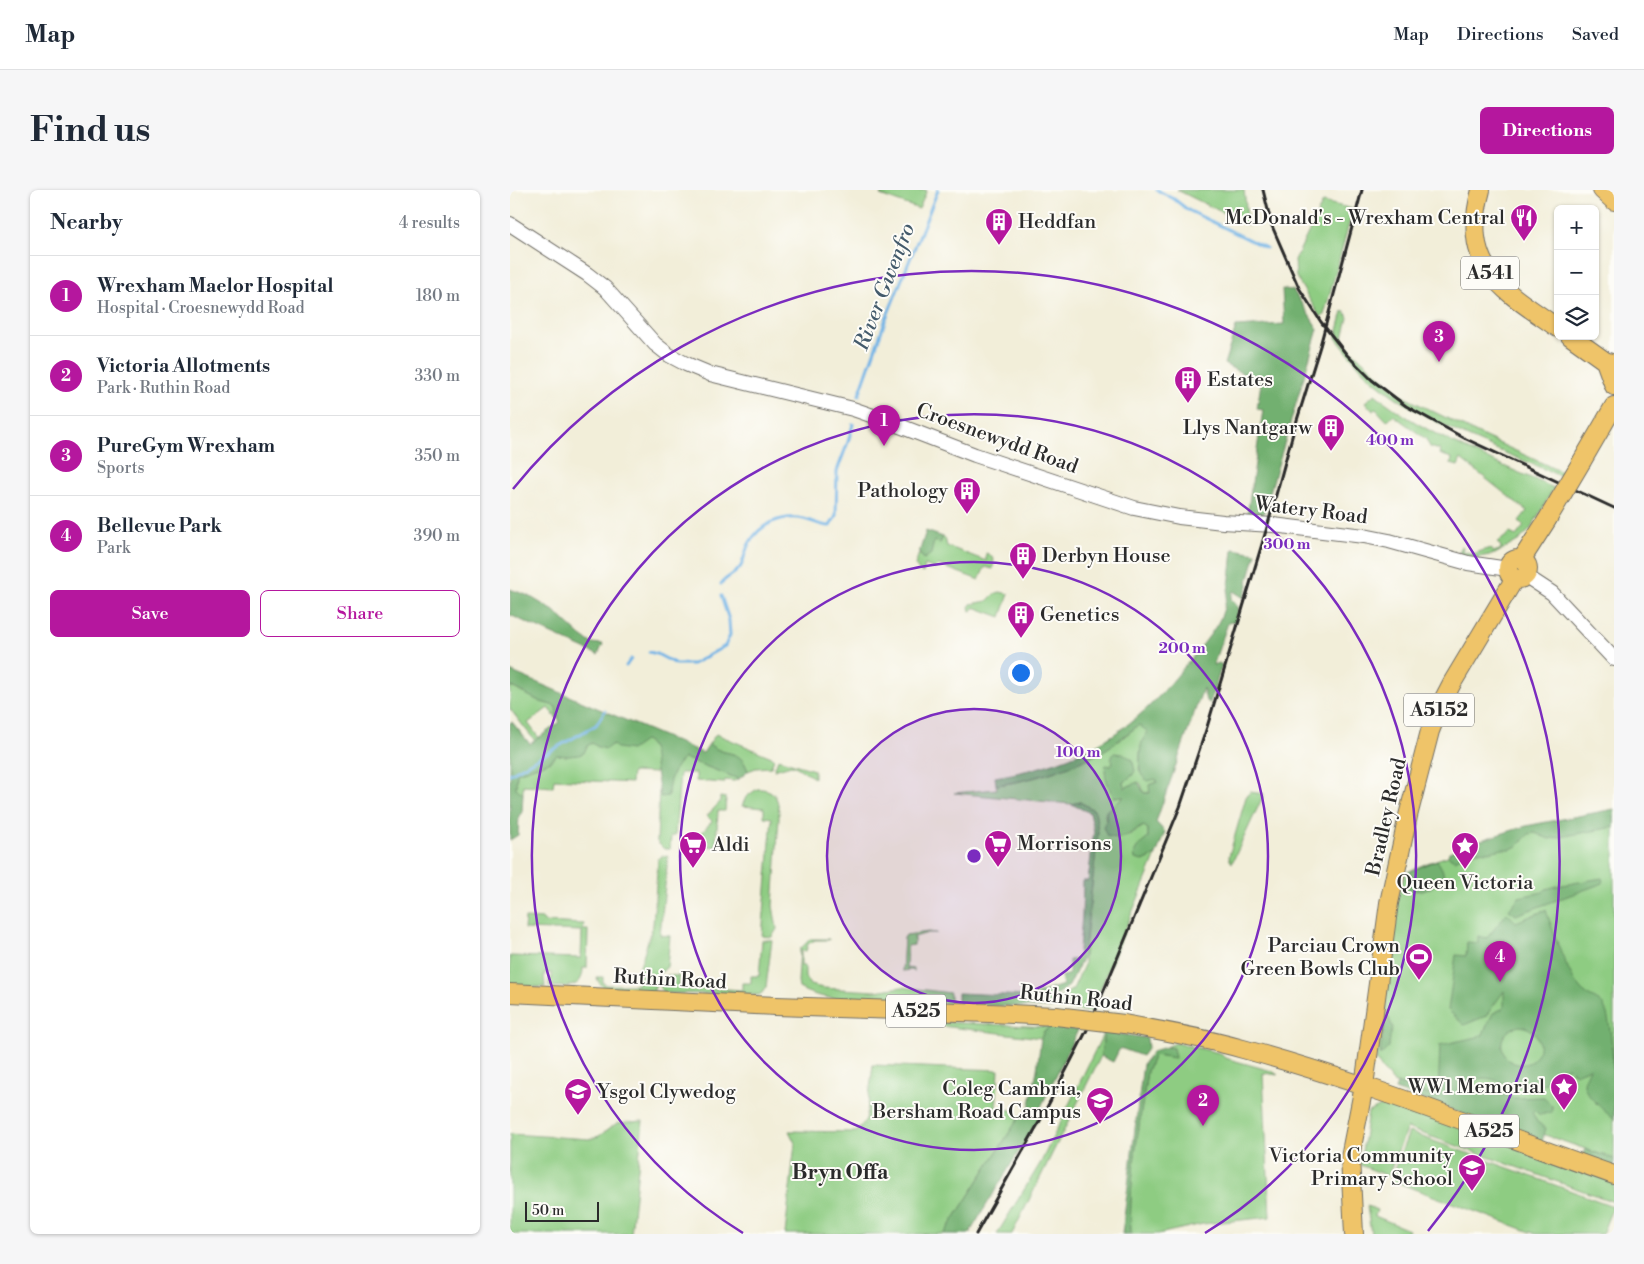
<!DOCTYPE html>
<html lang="en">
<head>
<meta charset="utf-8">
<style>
	:root { --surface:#fff; --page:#f6f6f7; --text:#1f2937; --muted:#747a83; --line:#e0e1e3; --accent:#b5179e }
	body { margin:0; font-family:"Libre Bodoni",serif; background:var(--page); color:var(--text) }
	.controls { position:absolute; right:15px; top:15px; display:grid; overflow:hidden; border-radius:8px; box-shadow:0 1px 4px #0004 }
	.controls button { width:45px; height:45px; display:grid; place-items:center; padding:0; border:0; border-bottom:1px solid var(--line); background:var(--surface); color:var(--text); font:25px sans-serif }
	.scale { position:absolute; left:15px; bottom:12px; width:74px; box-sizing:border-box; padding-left:5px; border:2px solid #2b2b2b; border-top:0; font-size:14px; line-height:18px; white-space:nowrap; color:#2b2b2b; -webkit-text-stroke:4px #fdfcf7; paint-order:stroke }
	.you { position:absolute; left:510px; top:482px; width:18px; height:18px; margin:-12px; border:4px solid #fff; border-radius:50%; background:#1a73e8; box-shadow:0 0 0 8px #1a73e833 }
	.badge { display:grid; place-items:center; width:32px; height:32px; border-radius:50%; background:var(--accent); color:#fff; font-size:16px; font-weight:700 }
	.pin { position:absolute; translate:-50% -41px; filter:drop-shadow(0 1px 2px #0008) }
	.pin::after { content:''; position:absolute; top:26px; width:18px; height:15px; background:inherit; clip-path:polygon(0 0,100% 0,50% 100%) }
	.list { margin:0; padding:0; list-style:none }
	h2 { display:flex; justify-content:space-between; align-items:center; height:65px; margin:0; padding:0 20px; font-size:21px }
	h2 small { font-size:16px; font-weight:400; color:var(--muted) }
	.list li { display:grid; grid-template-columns:32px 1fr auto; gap:15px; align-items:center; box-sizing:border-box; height:80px; padding:0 20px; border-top:1px solid var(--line) }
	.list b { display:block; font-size:19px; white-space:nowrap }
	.list p { margin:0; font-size:16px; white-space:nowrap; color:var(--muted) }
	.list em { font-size:16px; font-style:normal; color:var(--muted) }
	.actions { display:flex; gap:10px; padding:15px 20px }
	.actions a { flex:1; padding:11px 0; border:1px solid var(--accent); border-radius:8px; text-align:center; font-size:18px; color:var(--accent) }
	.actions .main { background:var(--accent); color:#fff }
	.icon { flex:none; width:28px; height:28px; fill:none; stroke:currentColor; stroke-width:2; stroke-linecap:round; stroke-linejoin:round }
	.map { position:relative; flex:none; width:1104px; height:1044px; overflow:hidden; border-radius:8px }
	header { display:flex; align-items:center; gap:30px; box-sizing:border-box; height:70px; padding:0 25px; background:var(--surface); border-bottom:1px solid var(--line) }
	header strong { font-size:24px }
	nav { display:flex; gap:28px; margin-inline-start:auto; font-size:18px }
	.intro { display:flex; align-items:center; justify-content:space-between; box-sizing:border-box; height:120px; padding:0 30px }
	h1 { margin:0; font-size:35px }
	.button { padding:12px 22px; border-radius:8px; background:var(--accent); color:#fff; font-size:18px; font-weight:700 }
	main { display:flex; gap:30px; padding:0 30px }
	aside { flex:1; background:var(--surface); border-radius:8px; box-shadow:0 1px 4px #0004 }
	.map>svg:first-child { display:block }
</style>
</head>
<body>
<header>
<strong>Map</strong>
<nav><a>Map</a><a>Directions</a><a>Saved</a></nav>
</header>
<div class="intro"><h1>Find us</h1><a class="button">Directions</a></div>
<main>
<aside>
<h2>Nearby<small>4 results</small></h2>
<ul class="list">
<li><span class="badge">1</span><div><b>Wrexham Maelor Hospital</b><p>Hospital · Croesnewydd Road</p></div><em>180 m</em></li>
<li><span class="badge">2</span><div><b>Victoria Allotments</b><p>Park · Ruthin Road</p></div><em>330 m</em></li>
<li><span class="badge">3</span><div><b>PureGym Wrexham</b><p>Sports</p></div><em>350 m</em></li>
<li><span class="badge">4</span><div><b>Bellevue Park</b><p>Park</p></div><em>390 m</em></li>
</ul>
<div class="actions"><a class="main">Save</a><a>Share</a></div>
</aside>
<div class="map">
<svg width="1104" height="1044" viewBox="0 0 1104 1044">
	<rect width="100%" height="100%" fill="#fdfcf7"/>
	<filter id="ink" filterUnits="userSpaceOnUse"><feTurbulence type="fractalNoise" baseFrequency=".02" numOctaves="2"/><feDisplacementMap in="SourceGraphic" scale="10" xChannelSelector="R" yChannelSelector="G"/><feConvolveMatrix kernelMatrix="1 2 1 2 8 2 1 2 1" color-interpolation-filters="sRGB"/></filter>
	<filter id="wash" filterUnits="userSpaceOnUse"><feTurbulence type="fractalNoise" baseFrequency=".0096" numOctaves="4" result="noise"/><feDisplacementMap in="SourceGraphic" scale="20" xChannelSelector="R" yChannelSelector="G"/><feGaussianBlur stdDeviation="1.12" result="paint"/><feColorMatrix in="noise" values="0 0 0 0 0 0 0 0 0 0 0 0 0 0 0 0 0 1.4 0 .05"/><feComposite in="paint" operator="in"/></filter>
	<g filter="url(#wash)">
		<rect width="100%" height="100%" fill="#f2eed9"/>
		<!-- green -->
		<path fill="#8ecc82" stroke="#5c7c56" d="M374 0H417L409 19 370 5Z
			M667 0H734L738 35Z
			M813 12 843 19 814 125 810 127 786 87 785 70Z
			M833 121 836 123 838 128 832 152 892 206 971 245 1054 283V285H1048C985 258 917 235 864 191 850 179 838 163 826 148Z
			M865 204C916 246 984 271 1044 298L1020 340 1008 351 985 364 964 368 949 364 951 356 953 357 952 361 963 364 980 358 983 362 990 360 991 356 987 353 1000 343 1006 346 1014 336 1009 331 1017 321 951 269 948 276 941 274 942 268 929 264 930 260 920 257 916 249 883 225 877 231 866 219 863 221 855 212Z
			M433 347 435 348 437 356 476 371V363L480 365 484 370 483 379 475 377 469 390 429 375 425 379 415 375 413 383 409 381 405 375 409 363 414 369 421 360 424 350 430 353Z
			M490 402 499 404 491 427 464 417 462 421 460 420 459 417 461 414 477 411 484 404Z
			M0 496 31 512 45 516 47 520V529L38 518 18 533 29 548 25 551 0 519Z
			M629 535 638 541C628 556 631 564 629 580L647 589V592L640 602 634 603 631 594 628 592 614 598 613 592 621 586 604 572 595 581 601 602 604 607 613 606V609L605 614 595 624 596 631 606 649 618 646 634 636 638 639V648L634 652 633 671 646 665 581 822 549 818V808L563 799 574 775V765L588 643 585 621 570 612 561 614 444 603 487 599 486 595C518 592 562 577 591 562 604 555 617 544 629 535Z
			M206 544 264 568 261 577 246 578 238 581C229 556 217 569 199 554Z
			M135 550C147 559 144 571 147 583L122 582 121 593 44 589 43 597 13 595V604L5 599 7 583 39 572 47 565 58 566 82 553 88 557Z
			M174 568 229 589 224 591 215 590 214 593 186 591V583H170L165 646H161L160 659H154L147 652 149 599 151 607 167 575Z
			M268 569 304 580V588L285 576 281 575 264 580Z
			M247 599C267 598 269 611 269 628L263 716 267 739 262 747 252 746 262 628 254 627V618L232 616 236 607Z
			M740 602 754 604 722 673 720 670 719 666 736 607Z
			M210 607 216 608 215 621H208L206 657 197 656V652L195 651V649L180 648 183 642 188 647 202 631 197 626 210 612Z
			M1104 622V969L883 892 866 871 885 714 895 683 917 673 1016 640Z
			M152 666H158L150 745 160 746 157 777 149 784 143 803 96 799C92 796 88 793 87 787H93V793L97 795H127L128 782 143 735 148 669Z
			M15 728 33 729 34 732 74 734 73 740H78L77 778H73C73 800 56 796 39 797V789H42V783H34L35 797H0V766L71 768 72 741 14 739Z
			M418 742 427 743H418L404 747V755L397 756 396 778 404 779V782L402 780 392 781 394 748 396 745Z
			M300 749H319V750H305L298 754 296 761H291V776H295V787L300 795 313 798 365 801 392 797 440 803V814C432 813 426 810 418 808 411 806 402 806 395 806 383 805 372 809 360 810 339 811 307 809 289 798L288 792 290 759Z
			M252 750H262L256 797 252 803 249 805 153 803 150 798 157 785 169 786 168 796 232 800V793H241V786H249Z
			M429 832 541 837 534 841 531 848 423 835Z
			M594 842 591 866 502 1044H487L531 972Z
			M666 853 710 863 715 868 762 881 768 885 753 883 760 1027 693 1034 648 1044H621C618 991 630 934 637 881L644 865 663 858 656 857Z
			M363 875 489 880 486 919 502 920 508 929 434 1044H275L285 953 279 941 346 942 356 930Z
			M880 912 1104 991V1012L897 938 878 986 850 975 858 922Z
			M133 931 121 1044H0V944L80 949 89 946 107 933Z
			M899 942 1103 1016 1092 1044H1026L880 990Z
			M857 1016 867 1020 865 1026 899 1040 897 1044H861Z"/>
		<!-- forest -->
		<path fill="#72b070" stroke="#4e6e4e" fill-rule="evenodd" d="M772 99 783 100 808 139 753 326H737L753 220 747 219 751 193 714 174 726 137 774 134Z
			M416 341 433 347 430 353 424 351 421 364 414 369 409 363Z
			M723 359 746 363 739 387 737 391 738 395 734 408 723 401 721 409 729 418 726 431 718 433 703 475 709 473 712 475 700 513 696 511 693 498 646 632 655 642 646 665 633 671 625 669C622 657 631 655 638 648V639L634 636C619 642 616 652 597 646L593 637 596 631V621L613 608V606L604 607C599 599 593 585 596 575L601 576 603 572 601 569 604 563 613 564 622 569 625 581 622 586 613 592 614 598 628 592 634 603H640L639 595 647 592 646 589 638 591C628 584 630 580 630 569 630 557 631 551 638 542L629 535C616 544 604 555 591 562 563 577 517 592 486 595L485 587C528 580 574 566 610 540 635 523 656 500 675 476 686 463 704 442 711 427 719 405 721 382 723 359Z
			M0 399 19 406 44 421 71 446 81 453 93 454 88 465 0 425Z
			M0 481 193 563 199 554C217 569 229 556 238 581L229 589 174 568C163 579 158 590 158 606L151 607C148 597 147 586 145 575 143 564 145 557 135 550L121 560 107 558 102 554 96 559 88 557 82 553 77 556 74 563 69 565 58 566 47 565 39 572 7 583 6 598 13 604 12 623 9 625 8 645 0 650V533L2 532 20 554 50 532C46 527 48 522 45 516L31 512 0 496Z
			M570 612 585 621 588 643 574 765 559 796 542 808V818L448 814V803L520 806 553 795 551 787 559 784V770L568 769 572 726 573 691H578L584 641 580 623 561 614Z
			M1104 619V637L1039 649 1025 643 1019 644 1007 656 1001 659H993L978 662 967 661 944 670 938 666 939 662 971 650 1016 636Z
			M927 670C931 677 936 683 932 691 925 693 922 698 916 700 911 702 904 700 898 699L902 692 900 681Z
			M1092 688 1093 693 1006 725 999 720 1009 707 1033 702 1036 699 1047 696Z
			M1036 720C1043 741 1058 786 1072 801 1078 807 1089 809 1094 816 1104 834 1104 905 1104 930 1096 921 1073 905 1074 893 1075 888 1078 883 1080 878L1065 884 1058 877C1050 881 1042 891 1033 894 1024 897 1011 897 1002 895 986 891 974 883 958 893L960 895 1004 908 1034 907 1042 915V922L1030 925 1024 920 1022 922 1027 932 1036 938 1032 952 885 900 887 893 928 908 930 855 972 846 983 823 994 818V801L976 826 954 835 938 820 946 765 956 766 957 752 968 753V746L977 748 997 723 1006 732ZM1010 836C1039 840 1033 878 1007 874 1000 872 995 868 993 861 988 848 998 838 1010 836Z
			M875 827 879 828 883 838 880 847 879 857 870 866Z
			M541 837 568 840 529 921V928L459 1044H434L508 929 519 918 527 880 531 848 534 841Z
			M594 842 637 848 638 858 632 866 610 858 603 872 591 866Z
			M656 857 663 858 665 868 644 865 637 881C630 934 618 991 621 1044H612L633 874 643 861Z
			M1075 959 1104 969V978L1072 967Z"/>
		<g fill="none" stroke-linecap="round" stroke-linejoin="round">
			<!-- stream -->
			<path stroke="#72b4e6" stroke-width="3" d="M647 0 664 9 678 20 756 58
				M349 205 375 131 428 0
				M211 394C216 386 226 385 231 376 234 370 235 361 239 354 249 334 272 324 294 329 303 331 310 336 320 336L326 326 327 281 338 252 343 234
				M139 462 147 464 166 474H183L215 456 220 445 219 430 211 406
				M116 476 121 469
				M0 584 86 535 95 521"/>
		</g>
	</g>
	<g filter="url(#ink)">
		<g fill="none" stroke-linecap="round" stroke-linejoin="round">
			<defs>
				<path id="tertiary" d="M0 34 77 84 95 98 145 154 159 165 176 174 200 184 343 219 369 228 465 265 624 318 669 327 713 332 763 335 854 346 879 351 958 373 998 379
					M1016 386 1042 403 1104 469"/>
				<path id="primary" d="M971 0C950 77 991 99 1048 138
					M1092 0 1104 11
					M1060 146 1095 171 1104 174
					M1095 171 1104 196
					M1072 271 1104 216
					M1012 369 1037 330
					M998 379a10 10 0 1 1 20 0a10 10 0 1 1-20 0Z
					M0 803 266 816 480 823 546 826
					M614 834C654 841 694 848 733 859 859 893 981 942 1104 985
					M844 1044 840 967 854 896 879 713 898 626 920 541 930 516 942 493 1005 388"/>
			</defs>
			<!-- tertiary casing -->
			<use href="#tertiary" stroke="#716f68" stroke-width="16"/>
			<!-- primary casing -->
			<use href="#primary" stroke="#716f68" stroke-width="20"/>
			<!-- tertiary -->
			<use href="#tertiary" stroke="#fff" stroke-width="14"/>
			<!-- primary -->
			<use href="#primary" stroke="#efc469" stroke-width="18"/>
			<!-- rail -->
			<path stroke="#2b2b2b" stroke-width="3" d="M753 0 762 36 789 98 811 132 837 165 862 190 896 216 954 248 1104 318
				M466 1044 532 927 580 834 670 617 697 537 758 334 783 243 810 156 852 0"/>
			<defs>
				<path id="primary-bridge" d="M1037 330 1072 271
					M546 826 614 834"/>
			</defs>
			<!-- primary-bridge casing -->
			<use href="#primary-bridge" stroke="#716f68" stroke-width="20" stroke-linecap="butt"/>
			<!-- primary-bridge -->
			<use href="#primary-bridge" stroke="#efc469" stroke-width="18"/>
		</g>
	</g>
	<!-- distance rings -->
	<circle cx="464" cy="666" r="147" fill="#7b2cbf" fill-opacity=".12"/>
	<g fill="none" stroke="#7b2cbf" stroke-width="2.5">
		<circle cx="464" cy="666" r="147"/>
		<circle cx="464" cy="666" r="294"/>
		<path d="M233 1043A442 442 0 1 1 695 1043"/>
		<path d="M3 299A589 589 0 1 1 918 1041"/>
	</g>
	<!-- icons -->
	<defs>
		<symbol id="restaurant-pin" viewBox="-11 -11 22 30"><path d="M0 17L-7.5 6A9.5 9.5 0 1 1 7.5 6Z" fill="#b5179e" stroke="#fdfcf7"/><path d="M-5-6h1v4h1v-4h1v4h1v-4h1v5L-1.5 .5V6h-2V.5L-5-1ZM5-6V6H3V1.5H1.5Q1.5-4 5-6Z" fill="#fff"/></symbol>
		<symbol id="building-pin" viewBox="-11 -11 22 30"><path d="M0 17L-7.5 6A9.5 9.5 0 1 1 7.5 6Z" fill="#b5179e" stroke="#fdfcf7"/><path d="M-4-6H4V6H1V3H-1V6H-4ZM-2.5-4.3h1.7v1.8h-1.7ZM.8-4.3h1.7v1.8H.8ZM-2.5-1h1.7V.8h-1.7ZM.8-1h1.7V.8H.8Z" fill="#fff"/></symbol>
		<symbol id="supermarket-pin" viewBox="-11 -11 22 30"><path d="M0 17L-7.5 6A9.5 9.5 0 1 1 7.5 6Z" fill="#b5179e" stroke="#fdfcf7"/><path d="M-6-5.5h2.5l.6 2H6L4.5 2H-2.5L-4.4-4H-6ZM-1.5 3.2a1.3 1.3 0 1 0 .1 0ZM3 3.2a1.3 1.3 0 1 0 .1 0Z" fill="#fff"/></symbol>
		<symbol id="sight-pin" viewBox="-11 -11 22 30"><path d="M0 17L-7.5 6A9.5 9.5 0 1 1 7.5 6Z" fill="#b5179e" stroke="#fdfcf7"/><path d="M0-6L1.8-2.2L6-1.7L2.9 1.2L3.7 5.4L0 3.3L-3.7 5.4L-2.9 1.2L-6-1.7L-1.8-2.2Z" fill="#fff"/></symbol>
		<symbol id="stadium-pin" viewBox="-11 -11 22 30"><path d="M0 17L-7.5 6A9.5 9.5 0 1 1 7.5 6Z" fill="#b5179e" stroke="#fdfcf7"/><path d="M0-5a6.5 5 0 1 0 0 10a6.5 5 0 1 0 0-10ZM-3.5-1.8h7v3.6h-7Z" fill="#fff"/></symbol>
		<symbol id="school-pin" viewBox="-11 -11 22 30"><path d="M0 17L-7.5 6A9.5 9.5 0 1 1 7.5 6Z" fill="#b5179e" stroke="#fdfcf7"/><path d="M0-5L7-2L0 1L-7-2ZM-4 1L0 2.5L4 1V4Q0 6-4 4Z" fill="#fff"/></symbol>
		<symbol id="university-pin" viewBox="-11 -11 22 30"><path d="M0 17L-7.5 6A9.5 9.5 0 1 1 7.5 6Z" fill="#b5179e" stroke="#fdfcf7"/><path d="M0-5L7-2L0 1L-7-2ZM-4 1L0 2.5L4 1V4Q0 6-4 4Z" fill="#fff"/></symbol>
	</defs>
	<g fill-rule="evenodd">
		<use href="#restaurant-pin" x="998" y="12" width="32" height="43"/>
		<use href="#building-pin" x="473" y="16" width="32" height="43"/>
		<use href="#building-pin" x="662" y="174" width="32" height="43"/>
		<use href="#building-pin" x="805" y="222" width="32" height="43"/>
		<use href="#building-pin" x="441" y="285" width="32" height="43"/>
		<use href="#building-pin" x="497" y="350" width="32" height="43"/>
		<use href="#building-pin" x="495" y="409" width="32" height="43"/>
		<use href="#supermarket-pin" x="472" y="638" width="32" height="43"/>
		<use href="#supermarket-pin" x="167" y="639" width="32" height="43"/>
		<use href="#sight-pin" x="939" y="640" width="32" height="43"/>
		<use href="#stadium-pin" x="893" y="751" width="32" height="43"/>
		<use href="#sight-pin" x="1038" y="881" width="32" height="43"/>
		<use href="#school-pin" x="52" y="886" width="32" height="43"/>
		<use href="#university-pin" x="574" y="895" width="32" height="43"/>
		<use href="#school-pin" x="946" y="962" width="32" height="43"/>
	</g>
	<g text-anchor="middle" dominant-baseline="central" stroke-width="4" stroke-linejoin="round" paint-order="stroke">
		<!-- shield labels -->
		<g fill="#fdfcf7" stroke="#6a6a68" stroke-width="1">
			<rect x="951" y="66.5" width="58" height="33" rx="4"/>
			<rect x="894" y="503.5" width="70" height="33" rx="4"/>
			<rect x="376" y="804.5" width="60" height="33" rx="4"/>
			<rect x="949" y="924.5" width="60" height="33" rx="4"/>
		</g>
		<g font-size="19" font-weight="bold" fill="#2b2b2b">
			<text x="980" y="83">A541</text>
			<text x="929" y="520">A5152</text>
			<text x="406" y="821">A525</text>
			<text x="979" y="941">A525</text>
		</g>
		<!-- poi labels -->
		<g font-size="20" fill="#2b2b2b" stroke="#fdfcf7" text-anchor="end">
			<text x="995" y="28">McDonald's - Wrexham Central</text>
			<text x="508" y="32" text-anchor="start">Heddfan</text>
			<text x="697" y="190" text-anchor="start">Estates</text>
			<text x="802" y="238">Llys Nantgarw</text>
			<text x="438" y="301">Pathology</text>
			<text x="532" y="366" text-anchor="start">Derbyn House</text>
			<text x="530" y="425" text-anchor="start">Genetics</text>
			<text x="507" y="654" text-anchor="start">Morrisons</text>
			<text x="202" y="655" text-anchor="start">Aldi</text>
			<text x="955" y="693" text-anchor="middle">Queen Victoria</text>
			<text x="890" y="756">Parciau Crown<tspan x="890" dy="23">Green Bowls Club</tspan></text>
			<text x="1035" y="897">WW1 Memorial</text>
			<text x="571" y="899">Coleg Cambria,<tspan x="571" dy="23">Bersham Road Campus</tspan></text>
			<text x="87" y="902" text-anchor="start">Ysgol Clywedog</text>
			<text x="943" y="966">Victoria Community<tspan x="943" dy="23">Primary School</tspan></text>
		</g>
		<!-- street labels -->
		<g font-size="20" fill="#2b2b2b" stroke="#fdfcf7">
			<text transform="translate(487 249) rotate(20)">Croesnewydd Road</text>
			<text transform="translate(801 321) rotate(7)">Watery Road</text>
			<text transform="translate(877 627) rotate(-77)">Bradley Road</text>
			<text transform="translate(160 790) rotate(3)">Ruthin Road</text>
			<text transform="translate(566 809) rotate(6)">Ruthin Road</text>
		</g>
		<!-- water labels -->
		<g font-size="21" font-style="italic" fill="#445b6c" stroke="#fdfcf7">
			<text transform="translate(375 97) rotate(-69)">River Gwenfro</text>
		</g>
		<!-- neighbourhood labels -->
		<g font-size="21" font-weight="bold" fill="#2b2b2b" stroke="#fdfcf7">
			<text x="330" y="983">Bryn Offa</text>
		</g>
	</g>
	<circle cx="464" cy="666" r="8" fill="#7b2cbf" stroke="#fdfcf7" stroke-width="2.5"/>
	<g font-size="15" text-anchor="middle" font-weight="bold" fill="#7b2cbf" stroke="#fdfcf7" stroke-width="4" stroke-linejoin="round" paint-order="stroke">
		<text x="880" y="255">400 m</text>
		<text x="777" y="359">300 m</text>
		<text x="672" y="463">200 m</text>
		<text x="568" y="567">100 m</text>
	</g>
</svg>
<div class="controls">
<button>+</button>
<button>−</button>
<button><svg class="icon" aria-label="layers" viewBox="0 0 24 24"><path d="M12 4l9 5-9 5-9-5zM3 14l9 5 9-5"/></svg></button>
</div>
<div class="scale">50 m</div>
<div class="you"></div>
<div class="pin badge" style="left:374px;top:256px">1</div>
<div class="pin badge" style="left:693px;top:936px">2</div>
<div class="pin badge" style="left:929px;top:172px">3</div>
<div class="pin badge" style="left:990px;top:792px">4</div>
</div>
</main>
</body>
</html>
